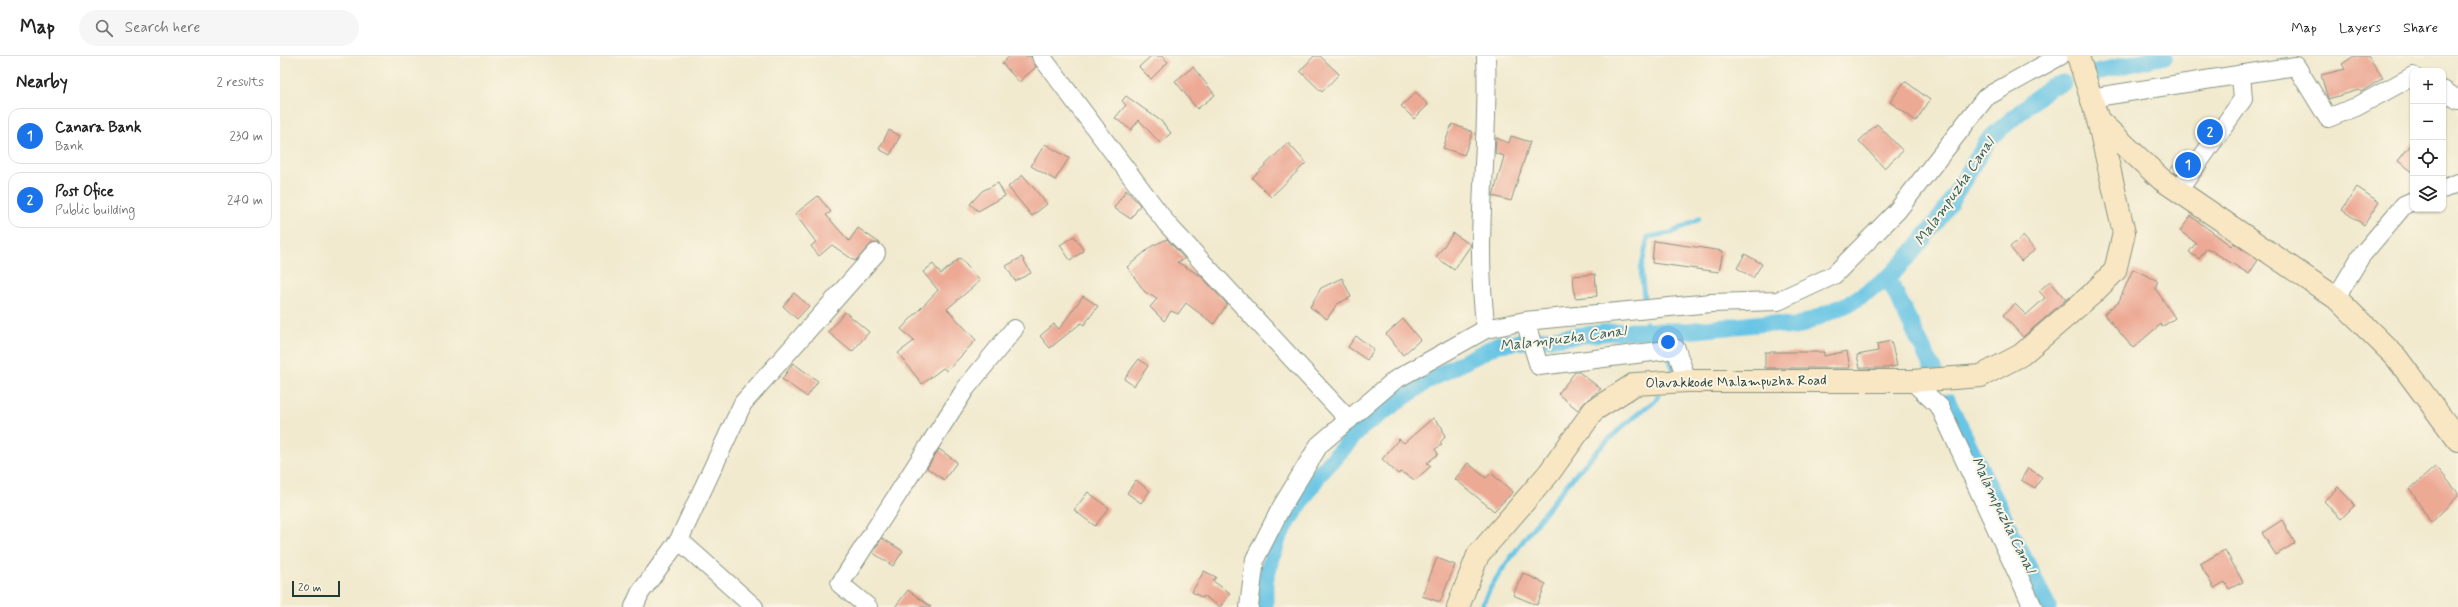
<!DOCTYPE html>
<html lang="en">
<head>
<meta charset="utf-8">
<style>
	:root { --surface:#fff; --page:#f6f6f6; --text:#222; --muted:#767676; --line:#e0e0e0; --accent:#1a73e8 }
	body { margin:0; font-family:Mynerve,sans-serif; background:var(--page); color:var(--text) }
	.controls { position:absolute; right:12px; top:12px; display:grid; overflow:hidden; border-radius:8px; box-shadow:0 1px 3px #0004 }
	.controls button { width:36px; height:36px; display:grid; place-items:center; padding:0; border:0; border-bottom:1px solid var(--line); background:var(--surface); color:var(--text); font:20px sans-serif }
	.scale { position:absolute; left:12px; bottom:10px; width:48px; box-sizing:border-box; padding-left:4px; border:2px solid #1f3d34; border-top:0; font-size:11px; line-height:14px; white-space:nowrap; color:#1f3d34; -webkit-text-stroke:3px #fcf5e5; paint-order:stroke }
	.you { position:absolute; left:1388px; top:286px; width:14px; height:14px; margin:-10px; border:3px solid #fff; border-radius:50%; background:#1a73e8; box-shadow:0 0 0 6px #1a73e833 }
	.badge { display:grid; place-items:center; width:26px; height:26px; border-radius:50%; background:var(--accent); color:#fff; font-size:13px; font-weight:700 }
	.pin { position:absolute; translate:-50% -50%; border:2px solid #fff; box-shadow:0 1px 4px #0006 }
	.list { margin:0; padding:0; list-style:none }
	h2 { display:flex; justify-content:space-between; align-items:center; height:52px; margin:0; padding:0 16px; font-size:17px }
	h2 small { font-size:13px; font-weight:400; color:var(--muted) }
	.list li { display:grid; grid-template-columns:26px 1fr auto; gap:12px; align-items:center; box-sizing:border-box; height:56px; margin:0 8px 8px; padding:0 8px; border:1px solid var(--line); border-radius:12px }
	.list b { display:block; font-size:15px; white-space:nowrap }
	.list p { margin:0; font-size:13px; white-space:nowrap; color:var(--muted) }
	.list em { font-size:13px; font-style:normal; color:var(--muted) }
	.icon { flex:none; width:22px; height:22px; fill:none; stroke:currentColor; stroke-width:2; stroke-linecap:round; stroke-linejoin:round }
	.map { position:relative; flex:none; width:2178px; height:551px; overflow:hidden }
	header { display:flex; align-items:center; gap:24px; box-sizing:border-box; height:56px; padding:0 20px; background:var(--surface); border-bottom:1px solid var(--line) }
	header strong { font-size:19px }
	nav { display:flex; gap:22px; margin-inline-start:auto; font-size:14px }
	.search { width:280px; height:36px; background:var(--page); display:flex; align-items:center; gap:10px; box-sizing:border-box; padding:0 14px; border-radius:22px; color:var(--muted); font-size:15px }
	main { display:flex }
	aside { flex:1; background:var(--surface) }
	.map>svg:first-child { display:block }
</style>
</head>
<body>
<header>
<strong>Map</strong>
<div class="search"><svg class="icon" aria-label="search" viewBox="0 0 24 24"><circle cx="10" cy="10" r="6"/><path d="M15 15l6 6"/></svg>Search here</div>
<nav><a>Map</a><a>Layers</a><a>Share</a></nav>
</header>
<main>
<aside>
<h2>Nearby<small>2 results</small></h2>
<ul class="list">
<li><span class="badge">1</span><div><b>Canara Bank</b><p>Bank</p></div><em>230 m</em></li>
<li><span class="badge">2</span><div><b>Post Ofice</b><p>Public building</p></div><em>240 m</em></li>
</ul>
</aside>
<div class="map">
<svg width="2178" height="551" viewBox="0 0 2178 551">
	<rect width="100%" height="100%" fill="#fcf5e5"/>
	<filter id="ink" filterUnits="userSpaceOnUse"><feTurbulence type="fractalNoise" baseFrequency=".025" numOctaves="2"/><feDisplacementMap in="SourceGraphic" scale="8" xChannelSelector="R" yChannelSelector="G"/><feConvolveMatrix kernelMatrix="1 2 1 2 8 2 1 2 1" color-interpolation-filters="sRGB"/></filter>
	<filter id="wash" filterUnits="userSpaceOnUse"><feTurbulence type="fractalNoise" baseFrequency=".012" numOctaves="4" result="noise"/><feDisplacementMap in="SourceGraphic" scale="16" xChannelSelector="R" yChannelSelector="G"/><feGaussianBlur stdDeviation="0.9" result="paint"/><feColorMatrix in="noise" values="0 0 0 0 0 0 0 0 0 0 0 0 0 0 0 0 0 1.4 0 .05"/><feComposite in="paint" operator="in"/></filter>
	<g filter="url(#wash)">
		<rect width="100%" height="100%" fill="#f1eacf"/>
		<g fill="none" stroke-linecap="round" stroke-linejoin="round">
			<!-- stream -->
			<path stroke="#67c5e5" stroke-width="5" d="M1364 242 1361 214 1368 181 1391 177 1419 163
				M1366 267V270L1377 269 1383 281
				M1390 302 1392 314
				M1202 551C1208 531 1223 513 1235 496 1275 441 1319 384 1375 345L1378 340"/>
			<!-- canal -->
			<path stroke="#67c5e5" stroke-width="17" d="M1817 16 1884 0
				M1608 222 1654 315
				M1668 346 1768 551
				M985 551V524L999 480 1038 420 1082 371 1147 325 1219 288 1342 275H1406L1486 267 1516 271 1572 246 1608 222 1631 198 1662 159 1709 83 1769 31 1783 27"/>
		</g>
		<g id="blocks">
			<!-- building -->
			<path fill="#eca994" d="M730 0H751L756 11 739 26 722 7Z
				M871 0H882L888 6 871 23 859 11Z
				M1034 0H1040L1059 18 1042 36 1020 15Z
				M2074 0H2088L2103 22 2081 36 2079 34 2048 43 2041 19 2065 13 2062 8Z
				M913 11 935 39 917 53 895 25Z
				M1625 25 1650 44 1636 65 1610 46Z
				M1136 36 1148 49 1134 63 1121 50Z
				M846 40 881 65 891 77 880 87 859 64 851 74 835 62 846 49 842 45Z
				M1172 68 1193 76 1184 99 1163 92Z
				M1597 68 1623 95 1604 112 1579 85Z
				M609 74 620 80 610 99 599 93Z
				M1231 80 1250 86 1231 145 1213 140 1224 100 1215 97 1216 82 1229 87Z
				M2133 86V116L2118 105Z
				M1008 87 1026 107 991 141 972 122Z
				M765 88 789 102 775 124 751 110Z
				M1906 95 1910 99 1897 119 1891 113Z
				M743 119 767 148 752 160 728 131Z
				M718 127 725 140 698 155 690 148 702 135Z
				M2077 131 2099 146 2084 169 2062 154Z
				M846 134 860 149 851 163 834 152Z
				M538 140 551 156 546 159 569 185 578 172 601 188 592 187 575 205 552 189 539 200 531 190 536 186 515 158Z
				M1911 160 1951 190 1953 187 1978 204 1969 218 1927 192 1919 203 1909 196 1916 187 1900 175Z
				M1173 177 1191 189 1174 214 1156 201Z
				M794 180 804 195 790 204 780 189Z
				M1743 180 1755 194 1741 205 1730 191Z
				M887 183 905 203 897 206 921 220 947 248 934 268 906 247 898 258 891 255 884 265 870 251 877 243 865 236 847 211 872 190Z
				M1374 185 1443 195 1439 216 1372 207Z
				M1465 198 1482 208 1473 222 1457 212Z
				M742 201 751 217 735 225 726 210Z
				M680 202 700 225 667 253 696 284 667 315 663 312 642 328 618 297 634 285 621 273 658 234 643 216 653 208 661 218Z
				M1853 213 1878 225 1875 232 1895 262 1882 271 1881 268 1853 292 1824 258 1839 245Z
				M1315 218 1317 240 1295 242 1293 220Z
				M1062 222 1071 241 1057 248 1047 263 1030 251 1041 232Z
				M1770 225 1786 244 1789 241 1743 281 1723 259 1735 248 1746 259 1765 242 1759 235Z
				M514 237 529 250 517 263 503 250Z
				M803 240 818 250 804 269 801 267 770 292 760 280 774 268 779 273Z
				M565 256 589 276 572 296 548 276Z
				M1123 263 1140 284 1123 299 1106 278Z
				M1076 280 1094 293 1087 304 1068 291Z
				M1611 285 1617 310 1605 312H1580L1577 299 1598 295 1597 288Z
				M1567 295 1570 312H1485V296H1544V300Z
				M859 303 868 310 854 330 844 323Z
				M513 307 538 325 527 341 502 323Z
				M1295 316H1299L1321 333 1307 344 1298 354 1278 338Z
				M1153 362 1162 371 1165 381 1160 387 1162 389 1155 393 1158 398 1147 407 1151 410 1135 424 1121 416 1118 418 1102 403 1119 383 1124 387Z
				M659 393 677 406 664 424 647 412Z
				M1188 407 1206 422 1211 417 1233 436 1214 455 1175 423Z
				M2156 410 2178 437V440L2151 467 2130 433Z
				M1748 412 1762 421 1755 432 1741 424Z
				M856 424 870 435 861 447 847 437Z
				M2058 431 2075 449 2061 463 2044 445Z
				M808 436 829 452 815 470 794 454Z
				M2002 464 2015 487 1996 499 1982 477Z
				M602 482 623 495 613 510 593 497Z
				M1945 494 1963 526 1949 533 1945 526 1934 532 1920 508Z
				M1157 502 1175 509 1160 546 1142 540Z
				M924 515 936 521 933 525 950 537 940 551 924 540 923 542 912 536Z
				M1243 517 1266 528 1257 549 1233 539Z
				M628 534 651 551H615Z"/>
		</g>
	</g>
	<g filter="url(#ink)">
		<use href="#blocks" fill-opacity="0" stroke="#889482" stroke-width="1"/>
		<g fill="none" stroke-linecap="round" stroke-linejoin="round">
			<defs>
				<path id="street" d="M761 0 887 168 1069 364
					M1206 0C1210 91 1193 183 1206 273L1245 265 1348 255 1431 247 1498 245 1554 219 1617 155 1706 41 1780 0
					M2163 34 2178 44
					M1810 42 2016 10 2048 62 2076 51 2133 20
					M2163 133 2178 127
					M1898 135 1963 43 1961 18
					M2056 242 2081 200 2124 149 2133 145
					M1245 265 1259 310 1396 293 1407 325
					M1632 325 1660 351 1753 551
					M399 484 474 551
					M354 551 360 537 399 484 463 347 596 197
					M588 551 560 528 686 332 734 273
					M969 551 975 503 1001 452 1039 389 1115 324 1206 273"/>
				<path id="secondary" d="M1818 64 1881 123 2056 242 2116 301 2178 384
					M1178 551 1198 499 1269 417 1314 354 1355 328 1407 325H1632L1701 320 1741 299 1811 239 1835 215 1844 177 1818 64 1798 0"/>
			</defs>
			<!-- street casing -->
			<use href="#street" stroke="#889482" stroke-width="20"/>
			<!-- secondary casing -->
			<use href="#secondary" stroke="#889482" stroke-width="24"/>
			<!-- street -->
			<use href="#street" stroke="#fff" stroke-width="18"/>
			<!-- secondary -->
			<use href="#secondary" stroke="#f9e7c3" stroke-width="22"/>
		</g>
	</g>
	<g text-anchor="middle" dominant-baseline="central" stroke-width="4" stroke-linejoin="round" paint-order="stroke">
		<!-- street labels -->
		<g font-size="14" fill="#1f3d34" stroke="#fcf5e5">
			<text transform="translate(1456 326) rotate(-1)">Olavakkode Malampuzha Road</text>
		</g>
		<!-- water labels -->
		<g font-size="15" font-style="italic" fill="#315f60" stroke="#fcf5e5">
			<text transform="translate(1675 136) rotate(-55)">Malampuzha Canal</text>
			<text transform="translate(1283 283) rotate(-7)">Malampuzha Canal</text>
			<text transform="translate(1723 459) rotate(64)">Malampuzha Canal</text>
		</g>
	</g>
</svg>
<div class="controls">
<button>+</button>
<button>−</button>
<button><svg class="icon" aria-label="locate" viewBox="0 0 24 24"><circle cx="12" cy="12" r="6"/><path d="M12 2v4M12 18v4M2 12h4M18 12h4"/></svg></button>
<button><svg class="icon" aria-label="layers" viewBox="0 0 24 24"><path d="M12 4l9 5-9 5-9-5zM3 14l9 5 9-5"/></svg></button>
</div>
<div class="scale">20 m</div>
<div class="you"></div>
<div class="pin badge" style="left:1908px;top:109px">1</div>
<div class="pin badge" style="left:1930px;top:76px">2</div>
</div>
</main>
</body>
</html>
